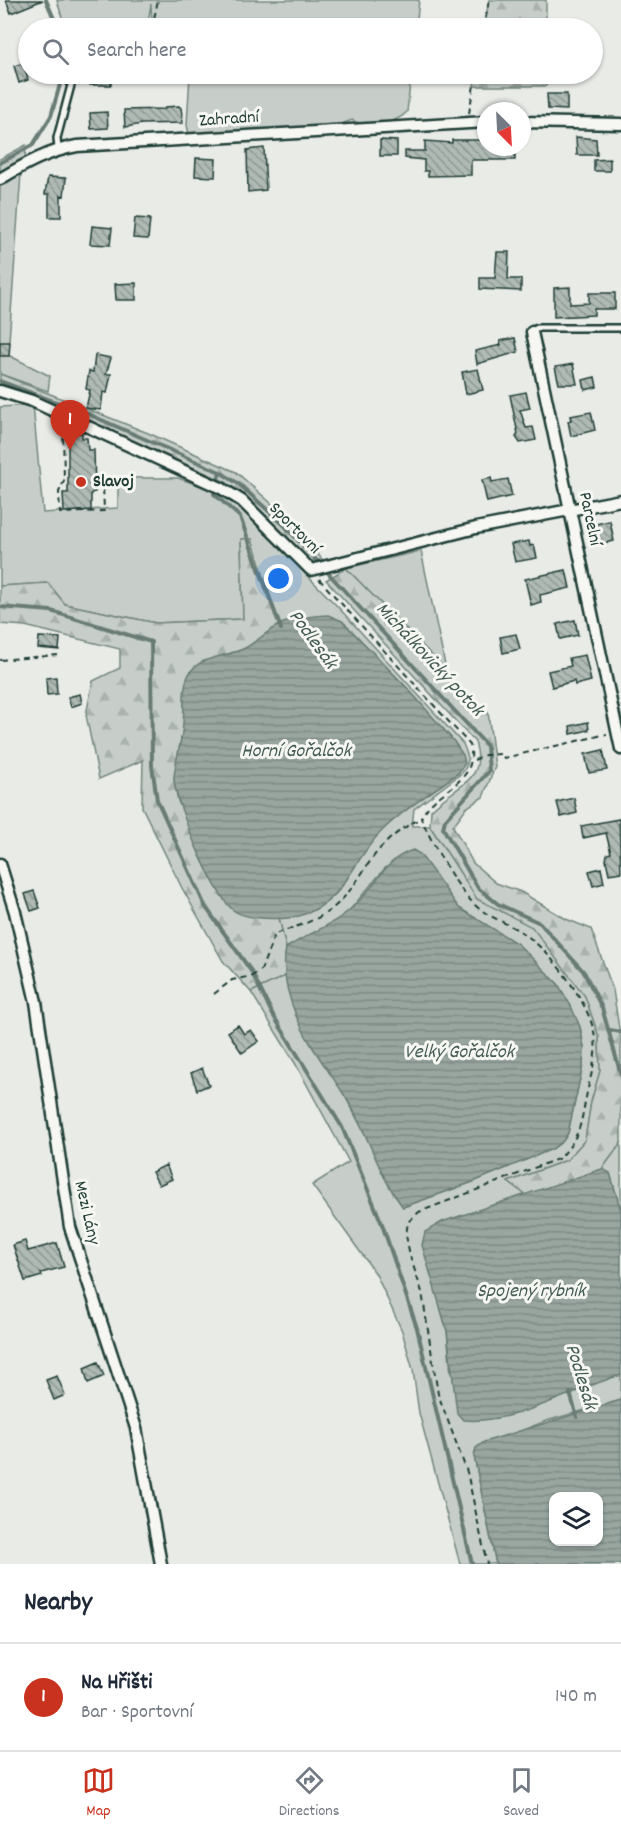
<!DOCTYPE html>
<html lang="en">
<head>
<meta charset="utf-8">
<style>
	:root { --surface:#fff; --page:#f2f2f3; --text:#1f2937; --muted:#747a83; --line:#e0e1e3; --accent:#c8321e }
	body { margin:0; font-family:Dekko,sans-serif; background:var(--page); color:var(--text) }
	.controls { position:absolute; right:18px; bottom:18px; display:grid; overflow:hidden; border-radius:12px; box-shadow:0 2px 4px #0004 }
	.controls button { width:54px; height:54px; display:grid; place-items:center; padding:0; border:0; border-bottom:2px solid var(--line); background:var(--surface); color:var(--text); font:30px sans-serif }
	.compass { position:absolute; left:477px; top:102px; width:54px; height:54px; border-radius:50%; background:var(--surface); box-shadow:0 2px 4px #0004; rotate:156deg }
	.you { position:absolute; left:279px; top:579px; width:21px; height:21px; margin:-15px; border:4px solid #fff; border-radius:50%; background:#1a73e8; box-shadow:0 0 0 9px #1a73e833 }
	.badge { display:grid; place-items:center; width:39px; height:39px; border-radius:50%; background:var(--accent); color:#fff; font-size:20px; font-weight:700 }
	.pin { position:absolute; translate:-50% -50px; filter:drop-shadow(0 2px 3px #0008) }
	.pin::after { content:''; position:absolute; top:32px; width:21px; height:18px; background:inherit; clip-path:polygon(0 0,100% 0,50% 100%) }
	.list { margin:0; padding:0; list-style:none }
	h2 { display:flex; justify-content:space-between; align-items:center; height:78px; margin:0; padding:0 24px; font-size:26px }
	h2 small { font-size:20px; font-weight:400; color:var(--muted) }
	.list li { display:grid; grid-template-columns:39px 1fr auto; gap:18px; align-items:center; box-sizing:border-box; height:108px; padding:0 24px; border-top:2px solid var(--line) }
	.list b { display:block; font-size:22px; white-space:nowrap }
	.list p { margin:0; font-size:20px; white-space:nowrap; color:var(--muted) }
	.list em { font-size:20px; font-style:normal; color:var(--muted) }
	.icon { flex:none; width:33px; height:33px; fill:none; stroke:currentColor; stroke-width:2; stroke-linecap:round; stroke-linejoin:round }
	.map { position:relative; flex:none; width:621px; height:1564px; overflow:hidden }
	.search { position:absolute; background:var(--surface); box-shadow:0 2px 4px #0004; left:18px; right:18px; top:18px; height:66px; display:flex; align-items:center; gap:15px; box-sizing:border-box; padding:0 21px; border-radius:33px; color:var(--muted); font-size:22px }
	.sheet { height:186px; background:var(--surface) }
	nav { display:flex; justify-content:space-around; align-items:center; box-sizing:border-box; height:84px; border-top:2px solid var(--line); background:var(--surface); font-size:16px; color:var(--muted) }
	nav a { display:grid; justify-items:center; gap:3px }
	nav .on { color:var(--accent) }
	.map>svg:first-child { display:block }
</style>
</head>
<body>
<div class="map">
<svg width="621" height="1564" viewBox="0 0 621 1564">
	<defs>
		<pattern id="forest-firs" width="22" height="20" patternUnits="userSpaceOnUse" patternTransform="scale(1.5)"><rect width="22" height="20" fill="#c7cec9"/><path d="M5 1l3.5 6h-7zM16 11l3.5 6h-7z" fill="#aab2ad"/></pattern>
		<pattern id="water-rules" width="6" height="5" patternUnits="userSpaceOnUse" patternTransform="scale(1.5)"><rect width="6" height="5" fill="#99a6a0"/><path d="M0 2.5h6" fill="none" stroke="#7c8883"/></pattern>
		<pattern id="building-back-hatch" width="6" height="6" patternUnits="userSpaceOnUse" patternTransform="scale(1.5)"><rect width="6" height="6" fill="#b0bab5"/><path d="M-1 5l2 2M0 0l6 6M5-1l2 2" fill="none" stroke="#8f9894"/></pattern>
	</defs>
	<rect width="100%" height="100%" fill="#e9ebe7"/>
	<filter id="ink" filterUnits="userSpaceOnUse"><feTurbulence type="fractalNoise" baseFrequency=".0167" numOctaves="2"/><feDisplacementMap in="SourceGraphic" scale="12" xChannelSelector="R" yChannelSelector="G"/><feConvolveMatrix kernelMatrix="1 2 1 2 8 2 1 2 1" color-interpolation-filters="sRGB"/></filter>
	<g filter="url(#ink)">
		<!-- green -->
		<path fill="#c7cec9" stroke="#73867e" stroke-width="1.5" d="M57 0H419L416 28H152L151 4 147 28H65Z
			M190 74H411L407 112C395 124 367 129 352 120L339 125 189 134 187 125Z
			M21 173 8 355 50 376 48 391 0 374V185Z
			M33 405 43 513 118 508V478H178L221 493 245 512 338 607 463 744C468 755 471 762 462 773L414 809 412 826H430L477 899 532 926 585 996 599 1037 600 1071 591 1102 585 1140 567 1160 508 1182 526 1195 442 1222 436 1289 447 1331 451 1374 570 1396 591 1383 621 1375V1400L546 1421 476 1448 474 1456 496 1564H460L419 1413 413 1370 402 1331 376 1274 312 1185 349 1162 295 1063 251 992 285 976 296 1016 335 1077 403 1207 473 1182 552 1149 563 1141 568 1133 583 1065 584 1047 580 1027 558 984 518 945 459 908 444 890 386 867 343 918 286 948 279 918C351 909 341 871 382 830 404 808 434 791 459 773L463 755 410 691 342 621C319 611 301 619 279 625L252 539H241L243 619 156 623 65 604 48 583 0 586V407Z
			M421 551 446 670 346 568Z
			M621 1143V1211L610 1173 602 1169Z"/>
		<!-- forest -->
		<path fill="url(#forest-firs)" stroke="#73867e" stroke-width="1.5" d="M489 0H546V28H484Z
			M476 74H546V86H474Z
			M26 145 25 160 0 176V159Z
			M0 374 148 433 236 472 281 512 323 560 309 561 254 505 226 482 71 413 0 387Z
			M241 539H252L279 625 244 649 203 662 186 683 183 728 174 779 178 801 207 867 254 917 279 918 286 948 285 976 251 992 223 961 182 888 142 807 143 760 99 779 86 715 93 681 120 668V649L25 626 0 624V586L48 583 65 604 156 623 243 619Z
			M346 568 443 667 458 690 488 712 495 767 483 797 466 808 453 826 473 863 496 883 521 892 566 919 591 929 613 990 621 1041V1143L602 1169 526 1195 508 1182 567 1160 585 1140 591 1102 600 1071 599 1037 585 996 532 927 477 899 430 826 431 810C455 785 488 782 475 742L326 580Z"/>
		<!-- water -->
		<path fill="url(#water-rules)" stroke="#687c75" stroke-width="1.5" fill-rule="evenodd" d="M328 615 342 621 410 691 453 740 463 755 465 763 459 772C434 791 405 808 383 830 352 859 346 903 299 916 284 920 245 920 233 910 214 895 174 802 174 778 175 760 182 742 183 724 185 709 181 684 191 671 203 655 229 657 245 648 257 642 267 631 279 625 294 618 311 616 328 615Z
			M413 850 420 854 459 908 518 944 558 984 571 1006 580 1027 584 1047 583 1065 568 1133 563 1141 552 1149 473 1182 403 1207C381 1179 371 1144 355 1113 337 1080 310 1050 296 1015 287 994 282 970 286 948 318 927 340 925 366 893 381 876 390 857 413 850Z
			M602 1169 610 1173 621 1211V1375C572 1389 515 1425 463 1420L457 1413 447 1331 422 1245 425 1232 442 1222Z
			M621 1400V1564H496L474 1456 476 1448 484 1442ZM598 1496V1542H554V1496Z"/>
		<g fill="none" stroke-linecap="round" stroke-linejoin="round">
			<!-- stream -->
			<path stroke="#687c75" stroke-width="4" d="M46 0 58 28
				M0 163 33 145 51 116 63 74
				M0 381 88 414 220 472 239 484 284 525 487 746 489 771 445 820 443 828 478 888 498 904 540 923 584 972 602 1008 621 1075
				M220 472 214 494 240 517 281 629
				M0 607 51 611 151 642 152 766 157 800 205 906 251 971 273 1015 342 1127 382 1224 417 1328 472 1564
				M610 1030 621 1032
				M570 1393 577 1417"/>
		</g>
		<!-- building -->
		<path fill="url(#building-back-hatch)" stroke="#1f3d34" stroke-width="1.5" d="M6 0H43L11 13Z
			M24 63 28 80 19 83 14 66Z
			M90 74H111V85H90Z
			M547 94H567V110L548 109Z
			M179 106 181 108 183 123 142 124 125 127 124 110 165 109V107Z
			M107 112 108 128 91 129 90 113Z
			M576 137 596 139 597 155H577Z
			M380 140 397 141V156H380Z
			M452 140H486V147H515V160H471V175L428 176V171H424V160L405 158V151H425V141L452 143Z
			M264 148 266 190 248 192 247 150Z
			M196 158 216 159 215 177 195 176Z
			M610 159V171H594V160Z
			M48 177 66 178 64 196 61 195V217H49V194H45Z
			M135 218 150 219 148 239 133 238Z
			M92 226 112 228 110 245 90 244Z
			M497 252H509L508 279H521V291L480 289V278H495Z
			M136 283V300H116L115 284Z
			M570 287V304L589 303V293H615V309H594V315L554 317V288Z
			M515 338 518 352 477 364 475 351 501 345 500 341Z
			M0 342H10L9 356H0Z
			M95 355 111 358 106 374H111L107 393 103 392 101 410 86 408 90 390 86 389 89 371 93 372Z
			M573 364 577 384H559L555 367Z
			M478 369 483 390 466 394 462 372Z
			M595 377 597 387 585 390 583 380Z
			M526 392 530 408 520 410 526 428 533 427 536 440 520 443 516 437 518 434 510 395Z
			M591 412 595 430 571 436 568 421 571 420 570 416Z
			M82 433V438H87L88 450H94L95 492 91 493V510L64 512 63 493H68V434Z
			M491 478 492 482 508 479 512 496 487 502 482 480Z
			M610 521 614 541 595 545 591 525Z
			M529 541 530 546 534 545 537 558 515 562 511 544Z
			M566 570 570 588 540 595 541 602 531 605 525 579Z
			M575 620 578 635 560 639 557 624Z
			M516 634 520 649 503 653 500 637Z
			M39 637 60 638 59 650 38 648Z
			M585 655 591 681 575 685 574 681 552 687 548 671 571 666 569 658Z
			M56 677 57 694 47 695 46 678Z
			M80 694 82 703 71 707 68 697Z
			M588 722 589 730 571 734 570 726Z
			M603 750 607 770 589 773 585 754Z
			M574 798 577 813 561 817 557 802Z
			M619 819 621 872 609 874 606 860 607 854 611 853 606 833 583 838 581 826Z
			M601 868 604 883 593 886 589 871Z
			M34 891 40 908 31 911 25 894Z
			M238 1025 244 1034 251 1030 259 1041 242 1053 228 1032Z
			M202 1068 209 1085 197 1090 191 1073Z
			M166 1165 172 1179 159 1185 152 1172Z
			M25 1241 28 1251 57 1243 64 1267 41 1273 42 1276 25 1281 13 1245Z
			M98 1362 104 1376 88 1383 84 1368Z
			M57 1376 65 1395 54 1400 46 1380Z"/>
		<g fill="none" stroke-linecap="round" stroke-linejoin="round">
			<defs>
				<path id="service" d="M58 149 57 138 74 74
					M532 332 537 328H621"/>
				<path id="minor" d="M522 122 621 124
					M0 179C25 164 48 151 77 146L486 122
					M532 332 621 749
					M0 391 32 401 221 488 242 501 311 570 476 528 621 500
					M0 864 15 912 36 1002 70 1227 136 1428 161 1564"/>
			</defs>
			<!-- service casing -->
			<use href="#service" stroke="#1f3d34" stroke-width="10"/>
			<!-- minor casing -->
			<use href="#minor" stroke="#1f3d34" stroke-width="15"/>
			<!-- path -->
			<path stroke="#1f3d34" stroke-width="2" stroke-dasharray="6 4.5" stroke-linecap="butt" d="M152 28 158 0
				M484 28 489 0
				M469 113 476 74
				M63 427 64 481 59 492 60 513 104 511 103 484
				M319 579 470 745C479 785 436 787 421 818 432 843 454 884 473 903 486 917 509 923 524 934 551 951 592 1006 595 1038 597 1054 592 1072 588 1088 581 1118 583 1134 560 1158L419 1212 408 1222 406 1235 410 1256 422 1292 438 1394 467 1472 487 1564
				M0 660 58 655
				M474 760 485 755 501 754 504 758 607 734
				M214 994 232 980 252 976 261 970 275 934C294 927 318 921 334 907 353 891 362 871 377 852 390 837 404 827 421 818"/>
			<!-- service -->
			<use href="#service" stroke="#f6f6f2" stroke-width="5"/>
			<!-- minor -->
			<use href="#minor" stroke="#f6f6f2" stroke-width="10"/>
		</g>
	</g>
	<!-- markers -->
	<circle fill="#c8321e" stroke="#f6f6f2" stroke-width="2" cx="81" cy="482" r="6"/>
	<g text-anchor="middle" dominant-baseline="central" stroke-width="6" stroke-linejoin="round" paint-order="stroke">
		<!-- street labels -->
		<g font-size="18" fill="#1f3d34" stroke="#f6f6f2">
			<text transform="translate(229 120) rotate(-4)">Zahradní</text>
			<text transform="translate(589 519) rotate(78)">Parcelní</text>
			<text transform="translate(294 529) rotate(45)">Sportovní</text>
			<text transform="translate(86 1213) rotate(77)">Mezi Lány</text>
		</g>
		<!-- poi labels -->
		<g font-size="18" font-weight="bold" fill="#1f3d34" stroke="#f6f6f2" text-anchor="start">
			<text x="93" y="482">Slavoj</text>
		</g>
		<!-- water labels -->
		<g font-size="20" font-style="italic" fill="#445c54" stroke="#f6f6f2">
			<text transform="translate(312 640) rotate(54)">Podlesák</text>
			<text transform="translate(429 660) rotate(47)">Michálkovický potok</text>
			<text x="296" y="752">Horní Gořalčok</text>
			<text x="459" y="1053">Velký Gořalčok</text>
			<text x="531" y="1292">Spojený rybník</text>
			<text transform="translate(580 1377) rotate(73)">Podlesák</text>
		</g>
	</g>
</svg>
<div class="controls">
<button><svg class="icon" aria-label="layers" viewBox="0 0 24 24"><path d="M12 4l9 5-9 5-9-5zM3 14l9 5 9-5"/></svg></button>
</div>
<svg class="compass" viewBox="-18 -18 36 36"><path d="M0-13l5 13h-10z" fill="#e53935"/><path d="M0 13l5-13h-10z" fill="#747a83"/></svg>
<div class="you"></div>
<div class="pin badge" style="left:70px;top:450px">1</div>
<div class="search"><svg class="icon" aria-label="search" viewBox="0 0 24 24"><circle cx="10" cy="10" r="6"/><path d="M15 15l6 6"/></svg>Search here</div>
</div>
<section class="sheet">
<h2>Nearby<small></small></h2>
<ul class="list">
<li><span class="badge">1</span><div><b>Na Hřišti</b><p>Bar · Sportovní</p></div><em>140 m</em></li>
</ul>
</section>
<nav>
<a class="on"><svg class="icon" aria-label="map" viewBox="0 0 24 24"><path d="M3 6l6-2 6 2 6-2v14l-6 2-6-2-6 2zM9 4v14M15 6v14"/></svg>Map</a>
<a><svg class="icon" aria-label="directions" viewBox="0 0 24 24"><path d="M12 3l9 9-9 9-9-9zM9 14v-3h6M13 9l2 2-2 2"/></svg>Directions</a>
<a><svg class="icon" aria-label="saved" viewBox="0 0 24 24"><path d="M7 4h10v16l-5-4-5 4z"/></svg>Saved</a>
</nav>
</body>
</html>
